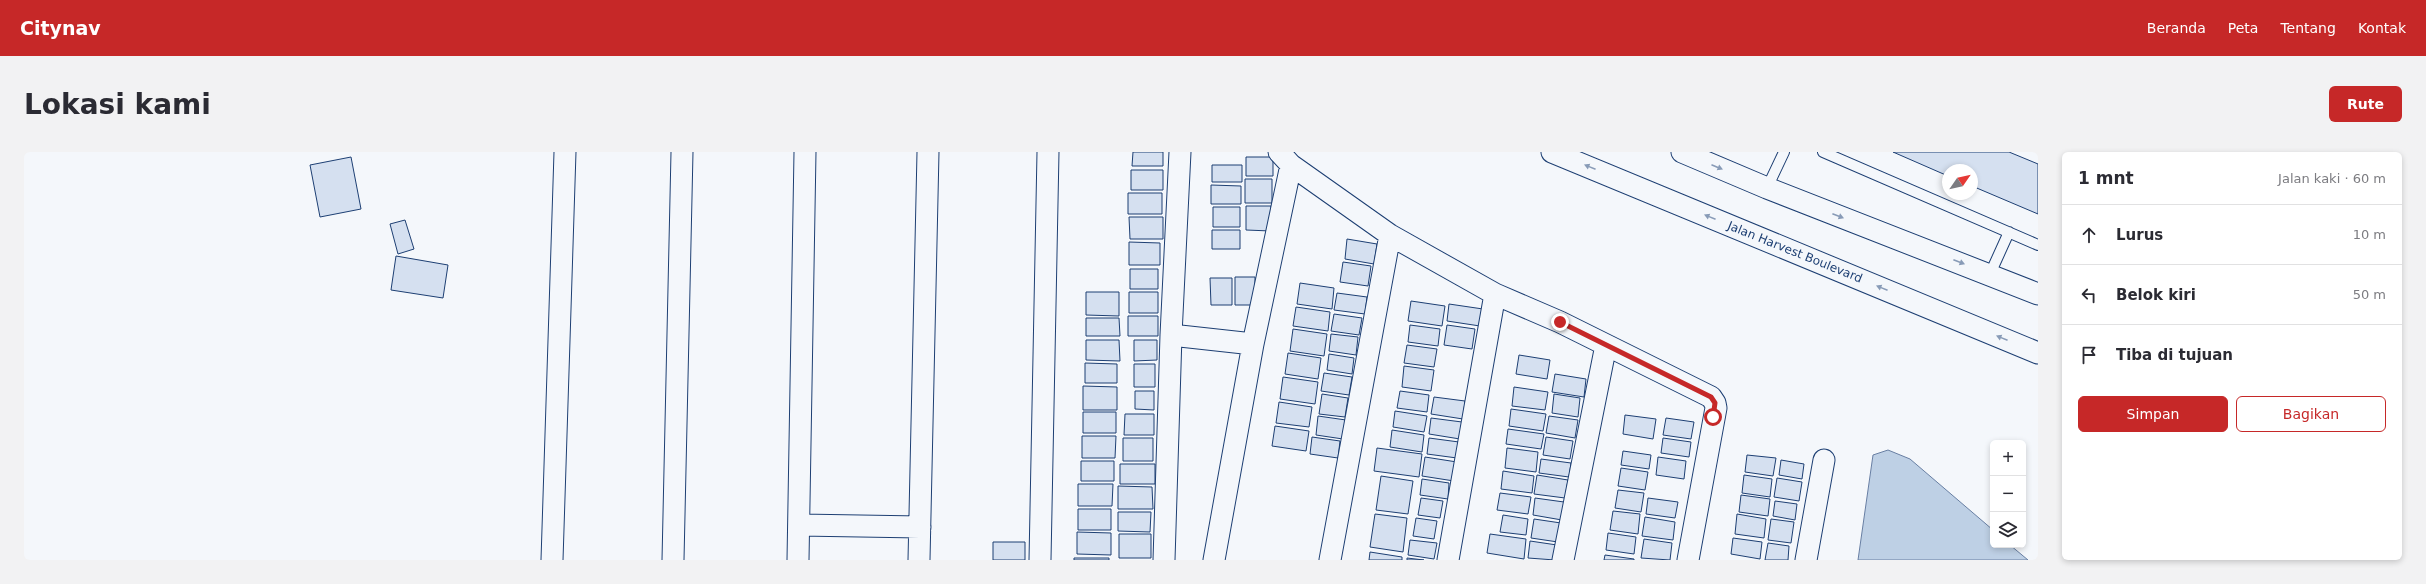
<!DOCTYPE html>
<html lang="id">
<head>
<meta charset="utf-8">
<style>
	:root { --surface:#fff; --page:#f2f2f3; --text:#2b2b33; --muted:#7c7c81; --line:#e1e1e2; --accent:#c62828 }
	body { margin:0; font-family:"DejaVu Sans",sans-serif; background:var(--page); color:var(--text) }
	.controls { position:absolute; right:12px; bottom:12px; display:grid; overflow:hidden; border-radius:6px; box-shadow:0 2px 6px #0003 }
	.controls button { width:36px; height:36px; display:grid; place-items:center; padding:0; border:0; border-bottom:1px solid var(--line); background:var(--surface); color:var(--text); font:20px sans-serif }
	.compass { position:absolute; left:1918px; top:12px; width:36px; height:36px; border-radius:50%; background:var(--surface); box-shadow:0 2px 6px #0003; rotate:56deg }
	.stop { position:absolute; width:12px; height:12px; margin:-9px; border:3px solid #c62828; border-radius:50%; background:#fff }
	.stop.end { background:#c62828; border-color:#fff; box-shadow:0 1px 4px #0008 }
	.list { margin:0; padding:0; list-style:none }
	h2 { display:flex; justify-content:space-between; align-items:center; height:52px; margin:0; padding:0 16px; font-size:17px }
	h2 small { font-size:13px; font-weight:400; color:var(--muted) }
	.list li { display:grid; grid-template-columns:26px 1fr auto; gap:12px; align-items:center; box-sizing:border-box; height:60px; padding:0 16px; border-top:1px solid var(--line) }
	.list b { display:block; font-size:15px; white-space:nowrap }
	.list em { font-size:13px; font-style:normal; color:var(--muted) }
	.actions { display:flex; gap:8px; padding:12px 16px }
	.actions a { flex:1; padding:9px 0; border:1px solid var(--accent); border-radius:6px; text-align:center; font-size:14px; color:var(--accent) }
	.actions .main { background:var(--accent); color:#fff }
	.icon { flex:none; width:22px; height:22px; fill:none; stroke:currentColor; stroke-width:2; stroke-linecap:round; stroke-linejoin:round }
	.map { position:relative; flex:none; width:2014px; height:408px; overflow:hidden; border-radius:6px }
	header { display:flex; align-items:center; gap:24px; box-sizing:border-box; height:56px; padding:0 20px; background:var(--accent); color:#fff }
	header strong { font-size:19px }
	nav { display:flex; gap:22px; margin-inline-start:auto; font-size:14px }
	.intro { display:flex; align-items:center; justify-content:space-between; box-sizing:border-box; height:96px; padding:0 24px }
	h1 { margin:0; font-size:28px }
	.button { padding:10px 18px; border-radius:6px; background:var(--accent); color:#fff; font-size:14px; font-weight:700 }
	main { display:flex; gap:24px; padding:0 24px }
	aside { flex:1; background:var(--surface); border-radius:6px; box-shadow:0 2px 6px #0003 }
	.map>svg:first-child { display:block }
</style>
</head>
<body>
<header>
<strong>Citynav</strong>
<nav><a>Beranda</a><a>Peta</a><a>Tentang</a><a>Kontak</a></nav>
</header>
<div class="intro"><h1>Lokasi kami</h1><a class="button">Rute</a></div>
<main>
<div class="map">
<svg width="2014" height="408" viewBox="0 0 2014 408">
	<rect width="100%" height="100%" fill="#f4f7fb"/>
	<!-- water -->
	<path fill="#bed0e5" stroke="#687fa3" d="M1864 298 1886 307 1969 378V393H1986L2004 408H1834L1849 303Z"/>
	<!-- building -->
	<path fill="#d5e0f0" stroke="#1d3f73" d="M1109 0H1139V14H1108Z
		M1869 0H1985L2014 12V62L1948 34V18H1924V24Z
		M327 5 337 57 296 65 286 13Z
		M1222 5H1249V24H1222Z
		M1188 13H1218V30H1188Z
		M1107 18H1139V38H1107Z
		M1221 27H1248V51H1221Z
		M1187 33 1217 34V52H1187Z
		M1104 41H1138V62H1104Z
		M1222 54H1247V79L1222 78Z
		M1189 55H1216V75H1189Z
		M1105 65H1139V87H1106Z
		M381 68 390 97 374 102 366 72Z
		M1188 78H1216V97H1188Z
		M1323 87 1353 92 1350 112 1321 107Z
		M1105 90 1136 91V113H1105Z
		M372 104 424 113 419 146 367 138Z
		M1319 110 1347 114 1344 134 1316 130Z
		M1106 117H1134V137H1106Z
		M1211 125H1231V153H1211Z
		M1186 126H1208V153H1187Z
		M1276 131 1310 136 1308 157 1273 152Z
		M1062 140H1095V164L1062 163Z
		M1105 140H1134V161H1105Z
		M1313 141 1343 145 1341 162 1310 158Z
		M1387 149 1421 154 1418 174 1384 169Z
		M1425 152 1459 157 1456 174 1423 169Z
		M1272 155 1306 160 1304 179 1269 174Z
		M1310 162 1338 166 1335 183 1307 179Z
		M1104 164H1134V184H1104Z
		M1062 166H1095L1096 184H1062Z
		M1386 173 1416 177 1414 194 1384 190Z
		M1423 173 1451 177 1448 197 1420 193Z
		M1269 177 1303 182 1300 204 1266 199Z
		M1307 182 1334 185 1332 203 1305 199Z
		M1062 188H1095L1096 209 1062 208Z
		M1110 188H1133V208L1110 209Z
		M1383 193 1413 197 1410 215 1380 211Z
		M1264 201 1297 206 1294 227 1261 222Z
		M1305 202 1330 206 1328 222 1303 218Z
		M1495 203 1526 208 1523 227 1492 222Z
		M1061 211 1093 212V231H1061Z
		M1110 212H1131V235H1110Z
		M1380 214 1410 218 1407 239 1378 235Z
		M1300 221 1328 225 1325 243 1297 239Z
		M1531 222 1562 227 1560 245 1528 240Z
		M1259 225 1294 230 1291 252 1256 247Z
		M1059 234 1093 235V258H1059Z
		M1490 235 1524 240 1521 258 1488 254Z
		M1111 239H1130V258L1111 257Z
		M1376 239 1405 243 1403 260 1373 256Z
		M1298 242 1324 246 1321 265 1295 262Z
		M1530 242 1556 246 1554 265 1528 261Z
		M1410 245 1441 249 1439 267 1407 262Z
		M1255 250 1288 255 1285 275 1252 271Z
		M1487 257 1522 262 1519 279 1485 274Z
		M1371 259 1403 264 1400 280 1369 275Z
		M1059 260H1092V281H1059Z
		M1101 262H1130V283H1100Z
		M1601 263 1632 267 1629 287 1599 282Z
		M1294 264 1322 268 1319 287 1292 283Z
		M1525 264 1554 268 1551 286 1522 281Z
		M1407 266 1438 270 1436 287 1405 282Z
		M1642 266 1670 270 1667 287 1639 283Z
		M1251 274 1285 279 1282 299 1248 294Z
		M1484 277 1520 282 1517 297 1482 292Z
		M1368 278 1400 283 1398 300 1366 295Z
		M1058 284H1092L1091 306H1058Z
		M1288 285 1316 289 1314 306 1286 302Z
		M1522 285 1549 289 1546 307 1519 303Z
		M1099 286H1129V309H1099Z
		M1405 286 1435 290 1433 306 1403 302Z
		M1639 286 1667 290 1665 305 1637 301Z
		M1353 296 1398 302 1395 325 1350 319Z
		M1483 296 1514 300 1512 320 1481 316Z
		M1599 299 1627 303 1625 317 1597 313Z
		M1723 303 1752 306 1749 324 1721 320Z
		M1401 305 1433 310 1430 329 1398 324Z
		M1634 305 1662 309 1660 327 1632 323Z
		M1517 307 1547 311 1545 325 1515 321Z
		M1757 308 1780 312 1778 327 1755 323Z
		M1057 309H1090V329H1057Z
		M1096 312H1131V332H1096Z
		M1597 316 1624 320 1621 338 1594 334Z
		M1479 319 1510 324 1508 341 1477 337Z
		M1513 323 1544 328 1541 346 1510 342Z
		M1720 323 1748 327 1746 345 1718 341Z
		M1357 324 1389 329 1384 362 1352 358Z
		M1753 326 1778 330 1775 349 1750 345Z
		M1398 327 1425 331 1424 347 1396 343Z
		M1054 332H1089L1088 354H1054Z
		M1094 334 1128 335 1129 357H1094Z
		M1594 338 1620 341 1617 360 1591 356Z
		M1476 341 1507 345 1504 362 1473 358Z
		M1717 343 1746 347 1744 364 1715 360Z
		M1397 346 1419 349 1416 366 1394 363Z
		M1511 346 1540 350 1538 368 1509 363Z
		M1624 346 1654 350 1651 366 1622 362Z
		M1751 349 1773 352 1771 368 1749 364Z
		M1054 357H1087V378H1054Z
		M1589 359 1616 362 1614 382 1586 378Z
		M1094 360H1127L1126 380 1094 379Z
		M1351 362 1383 366 1379 400 1346 395Z
		M1713 362 1742 367 1740 386 1711 382Z
		M1479 363 1504 367 1502 383 1476 380Z
		M1621 365 1651 370 1649 388 1618 384Z
		M1392 366 1413 369 1410 387 1389 384Z
		M1510 367 1537 371 1534 390 1507 386Z
		M1747 367 1770 370 1767 391 1744 388Z
		M1053 380 1087 381V403L1053 402Z
		M1584 381 1612 385 1610 402 1582 398Z
		M1095 382H1127V406H1095Z
		M1466 382 1502 387 1500 407 1463 401Z
		M1709 386 1738 390 1736 407 1707 402Z
		M1620 387 1648 391 1646 408 1617 406Z
		M1386 388 1413 391 1410 407 1384 403Z
		M1506 389 1533 393 1531 408 1504 406Z
		M969 390H1001V408H969Z
		M1744 391 1765 394 1764 408H1741Z
		M1346 400 1378 405V408H1345Z
		M1581 403 1610 407V408H1580Z
		M1050 406H1085V408H1050Z
		M1383 406 1400 408H1383Z"/>
	<g fill="none" stroke-linecap="round" stroke-linejoin="round">
		<defs>
			<path id="service" d="M1799 0 2014 93
				M1743 36 1760 0
				M1966 122 1985 80"/>
			<path id="minor" d="M1255 0 1267 13 1366 83 1471 142 1536 170 1687 245 1691 251 1692 256 1664 408
				M1528 0 2014 201
				M1658 0 1743 36 2014 142
				M1147 183 1229 192
				M776 373 896 375
				M528 408 541 0
				M649 408 658 0
				M774 408 781 0
				M895 408 904 0
				M1016 408 1024 0
				M1140 408 1147 183 1156 0
				M1190 408 1229 192 1267 13
				M1306 408 1366 83
				M1424 408 1471 142
				M1539 408 1582 193
				M1782 408 1800 308"/>
		</defs>
		<!-- service casing -->
		<use href="#service" stroke="#1d3f73" stroke-width="12"/>
		<!-- minor casing -->
		<use href="#minor" stroke="#1d3f73" stroke-width="23"/>
		<!-- service -->
		<use href="#service" stroke="#f4f7fb" stroke-width="10"/>
		<!-- minor -->
		<use href="#minor" stroke="#f4f7fb" stroke-width="21"/>
	</g>
	<!-- one-way arrows -->
	<defs><path id="oneway-solid" d="M-6-.8H1V-3.2L6.5 0L1 3.2V.8H-6Z"/></defs>
	<g fill="#889bb7">
		<use href="#oneway-solid" transform="translate(1566 15) rotate(-158)"/>
		<use href="#oneway-solid" transform="translate(1693 15) rotate(23)"/>
		<use href="#oneway-solid" transform="translate(1814 64) rotate(21)"/>
		<use href="#oneway-solid" transform="translate(1686 65) rotate(-158)"/>
		<use href="#oneway-solid" transform="translate(1935 110) rotate(21)"/>
		<use href="#oneway-solid" transform="translate(1858 136) rotate(-158)"/>
		<use href="#oneway-solid" transform="translate(1978 186) rotate(-158)"/>
	</g>
	<g fill="none" stroke-linecap="round" stroke-linejoin="round">
		<!-- route -->
		<path stroke="#c62828" stroke-width="5" d="M1536 170 1687 245 1691 251 1689 265"/>
	</g>
	<g text-anchor="middle" dominant-baseline="central" stroke-width="3" stroke-linejoin="round" paint-order="stroke">
		<!-- street labels -->
		<g font-size="12" fill="#1d3f73" stroke="#f4f7fb">
			<text transform="translate(1771 100) rotate(22)">Jalan Harvest Boulevard</text>
		</g>
	</g>
</svg>
<div class="controls">
<button>+</button>
<button>−</button>
<button><svg class="icon" aria-label="layers" viewBox="0 0 24 24"><path d="M12 4l9 5-9 5-9-5zM3 14l9 5 9-5"/></svg></button>
</div>
<svg class="compass" viewBox="-18 -18 36 36"><path d="M0-13l5 13h-10z" fill="#e53935"/><path d="M0 13l5-13h-10z" fill="#7c7c81"/></svg>
<div class="stop" style="left:1689px;top:265px"></div>
<div class="stop end" style="left:1536px;top:170px"></div>
</div>
<aside>
<h2>1 mnt<small>Jalan kaki · 60 m</small></h2>
<ul class="list">
<li><svg class="icon" aria-label="ahead" viewBox="0 0 24 24"><path d="M12 20V5M6 11l6-6 6 6"/></svg><div><b>Lurus</b></div><em>10 m</em></li>
<li><svg class="icon" aria-label="left" viewBox="0 0 24 24"><path d="M17 20v-9H6M10 6l-5 5 5 5"/></svg><div><b>Belok kiri</b></div><em>50 m</em></li>
<li><svg class="icon" aria-label="arrive" viewBox="0 0 24 24"><path d="M6 21V4h12l-3 4 3 4H6"/></svg><div><b>Tiba di tujuan</b></div></li>
</ul>
<div class="actions"><a class="main">Simpan</a><a>Bagikan</a></div>
</aside>
</main>
</body>
</html>
